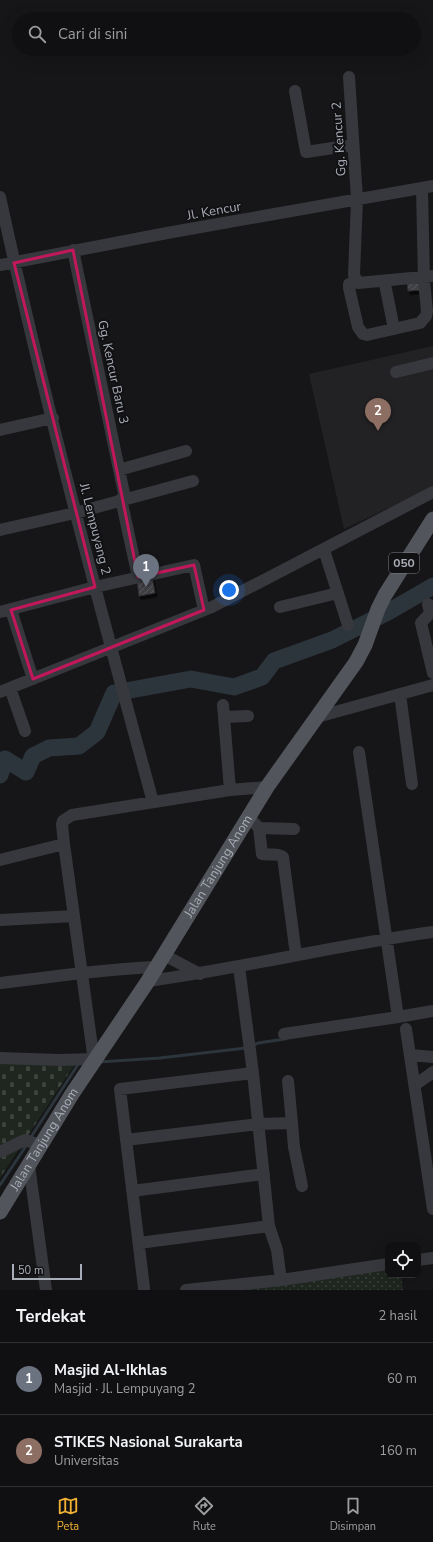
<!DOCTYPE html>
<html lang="id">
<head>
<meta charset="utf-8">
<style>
	:root { --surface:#101012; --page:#1e1e20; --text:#f1f3f6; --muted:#9c9d9f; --line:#303032; --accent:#f2b134 }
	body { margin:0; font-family:"Nunito Sans",sans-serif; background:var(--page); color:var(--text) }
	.controls { position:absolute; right:12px; bottom:12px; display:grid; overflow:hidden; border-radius:8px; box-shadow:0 4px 16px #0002 }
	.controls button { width:36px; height:36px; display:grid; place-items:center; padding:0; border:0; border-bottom:1px solid var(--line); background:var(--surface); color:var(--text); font:20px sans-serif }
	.scale { position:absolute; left:12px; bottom:10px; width:70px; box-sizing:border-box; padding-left:4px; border:2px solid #a8adb8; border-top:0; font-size:11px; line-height:14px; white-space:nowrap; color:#a8adb8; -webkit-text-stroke:3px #111113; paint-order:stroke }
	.you { position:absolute; left:229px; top:590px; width:14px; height:14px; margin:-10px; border:3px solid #fff; border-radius:50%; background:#1a73e8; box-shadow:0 0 0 6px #1a73e833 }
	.badge { display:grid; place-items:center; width:26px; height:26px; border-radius:50%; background:var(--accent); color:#fff; font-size:13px; font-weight:700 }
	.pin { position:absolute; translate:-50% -33px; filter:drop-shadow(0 1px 2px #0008) }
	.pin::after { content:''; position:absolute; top:21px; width:14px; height:12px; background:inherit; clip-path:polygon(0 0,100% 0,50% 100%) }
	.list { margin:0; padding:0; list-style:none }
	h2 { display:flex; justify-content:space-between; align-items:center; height:52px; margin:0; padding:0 16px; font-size:17px }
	h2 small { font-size:13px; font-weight:400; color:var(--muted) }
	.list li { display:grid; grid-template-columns:26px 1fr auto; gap:12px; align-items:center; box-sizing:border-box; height:72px; padding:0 16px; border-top:1px solid var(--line) }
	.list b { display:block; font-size:15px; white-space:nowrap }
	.list p { margin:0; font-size:13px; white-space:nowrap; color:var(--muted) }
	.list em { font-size:13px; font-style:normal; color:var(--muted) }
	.icon { flex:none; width:22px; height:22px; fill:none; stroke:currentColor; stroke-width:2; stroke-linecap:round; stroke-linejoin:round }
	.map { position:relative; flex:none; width:433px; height:1290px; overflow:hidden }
	.search { position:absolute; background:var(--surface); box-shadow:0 4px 16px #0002; left:12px; right:12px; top:12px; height:44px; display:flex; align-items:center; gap:10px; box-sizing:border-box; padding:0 14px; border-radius:22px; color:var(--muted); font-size:15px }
	.sheet { height:196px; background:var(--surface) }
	nav { display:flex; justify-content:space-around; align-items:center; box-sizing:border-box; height:56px; border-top:1px solid var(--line); background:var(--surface); font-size:11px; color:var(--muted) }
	nav a { display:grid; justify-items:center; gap:2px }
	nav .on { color:var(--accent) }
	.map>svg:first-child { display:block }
</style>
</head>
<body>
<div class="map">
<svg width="433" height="1290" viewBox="0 0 433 1290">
	<defs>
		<pattern id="grass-dots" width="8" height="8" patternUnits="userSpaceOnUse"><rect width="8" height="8" fill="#1e261f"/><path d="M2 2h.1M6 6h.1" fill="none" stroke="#3c433d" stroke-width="1.8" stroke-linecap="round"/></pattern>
		<pattern id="cemetery-stones" width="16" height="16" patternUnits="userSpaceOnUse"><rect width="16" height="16" fill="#1e261f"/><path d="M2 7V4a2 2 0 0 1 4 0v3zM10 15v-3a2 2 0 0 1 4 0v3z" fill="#3c433d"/></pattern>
		<pattern id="building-hatch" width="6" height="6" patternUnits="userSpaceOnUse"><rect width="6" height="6" fill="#404145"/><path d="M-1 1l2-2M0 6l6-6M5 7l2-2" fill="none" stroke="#595a5e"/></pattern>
		<filter id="shadow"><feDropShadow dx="2" dy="3.5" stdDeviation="0" flood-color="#0009"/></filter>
	</defs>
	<rect width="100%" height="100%" fill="#161618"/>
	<!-- built -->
	<path fill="#222225" d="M433 346V487L344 529 309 374Z"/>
	<!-- grass -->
	<path fill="url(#grass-dots)" d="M388 1269V1275H401L403 1290H221Z"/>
	<!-- cemetery -->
	<path fill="url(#cemetery-stones)" d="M0 1062 75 1064 0 1178Z"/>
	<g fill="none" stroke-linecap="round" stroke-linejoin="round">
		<!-- stream -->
		<path stroke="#2c353c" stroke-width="3" d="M252 1046 258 1043 285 1039
			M99 1062 160 1058 246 1048
			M31 1137 79 1063
			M0 1185 26 1146"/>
		<!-- river -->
		<path stroke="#2c353c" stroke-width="17" d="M0 775 5 759 26 772 33 756 49 748 79 746 97 732 114 693 191 679 234 687 262 677 274 661 332 640 388 612 433 586"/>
	</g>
	<!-- building -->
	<path fill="url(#building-hatch)" stroke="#303034" filter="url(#shadow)" d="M419 280 420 290 408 291 407 281Z
		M152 577 155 593 139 596 137 580Z"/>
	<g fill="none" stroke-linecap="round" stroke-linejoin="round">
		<!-- minor -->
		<path stroke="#37383d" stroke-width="12" d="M349 77 357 199 354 275 358 283 433 276
			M295 91 306 152 353 145
			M0 197C44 400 98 601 153 802
			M73 250 125 498
			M0 265 167 233 433 186
			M349 284V288L358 327 363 334 367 335 420 323 426 316 427 311 424 281 422 188
			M385 284 394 329
			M396 372 433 363
			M0 430 53 418
			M119 470 186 451
			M121 499 138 577
			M0 530 75 513 193 481
			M324 550 348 625
			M428 604 430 613 421 623 433 673
			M280 607 338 593
			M11 610 33 679
			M0 612 95 587 194 565 204 610
			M10 688 25 731
			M0 692 212 607 433 492
			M400 694 412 784
			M223 705 230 790
			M224 717 248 716
			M317 717 433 685
			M248 816 259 828 262 854C269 856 277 852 283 857L296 955
			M259 828 294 829
			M0 860 64 844
			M1 920 74 916
			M164 955 200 974
			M239 967 253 1073 269 1226 277 1250 280 1273
			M148 981C243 968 337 945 433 932
			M0 983C52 977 103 969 156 967
			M398 1017 433 1011
			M406 1029 433 1209
			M284 1034 398 1017 359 752
			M411 1055 433 1057
			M0 1058 60 1060 94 1059
			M94 1061 64 844 62 824 63 821 72 815 230 790 267 787
			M288 1081 292 1123
			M415 1085 433 1072
			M126 1140 258 1124 292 1123 294 1147 302 1186
			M0 1152 25 1140 40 1145
			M29 1165 46 1290
			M132 1191 264 1174
			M139 1243 269 1226
			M418 1260 433 1258
			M144 1288 120 1089 253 1073
			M186 1290 281 1280 388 1264"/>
		<!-- major -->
		<path stroke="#53555c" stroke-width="15" id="s1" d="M0 1212 72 1094 148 981 267 787 356 662 365 645 378 609 385 595 433 519"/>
	</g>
	<!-- marked area -->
	<path fill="none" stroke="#c2185b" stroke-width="3" stroke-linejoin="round" d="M73 250 138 577 194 565 204 610 33 679 11 610 95 587 14 263Z"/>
	<g text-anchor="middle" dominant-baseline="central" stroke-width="4" stroke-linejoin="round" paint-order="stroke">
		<!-- shield labels -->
		<rect fill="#111113" stroke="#7b7e86" stroke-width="1" x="389" y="553" width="30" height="20" rx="3"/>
		<g font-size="12" font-weight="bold" fill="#a8adb8">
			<text x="404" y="563">050</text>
		</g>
		<!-- street labels -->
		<g font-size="13" fill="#a8adb8" stroke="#111113">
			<text transform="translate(339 139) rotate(-94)">Gg. Kencur 2</text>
			<text transform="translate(214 211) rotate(-10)">Jl. Kencur</text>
			<text transform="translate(113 372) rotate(78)">Gg. Kencur Baru 3</text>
			<text transform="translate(95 529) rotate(76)">Jl. Lempuyang 2</text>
			<text stroke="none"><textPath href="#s1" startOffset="409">Jalan Tanjung Anom</textPath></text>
			<text stroke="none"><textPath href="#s1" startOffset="85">Jalan Tanjung Anom</textPath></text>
		</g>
	</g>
</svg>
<div class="controls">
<button><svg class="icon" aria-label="locate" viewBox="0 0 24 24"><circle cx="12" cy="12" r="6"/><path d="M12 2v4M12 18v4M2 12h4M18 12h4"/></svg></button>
</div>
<div class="scale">50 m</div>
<div class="you"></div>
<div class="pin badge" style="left:146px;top:587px;background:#6b7280">1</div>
<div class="pin badge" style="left:378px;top:431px;background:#8d6e63">2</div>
<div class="search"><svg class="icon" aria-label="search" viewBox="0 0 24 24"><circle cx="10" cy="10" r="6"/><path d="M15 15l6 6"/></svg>Cari di sini</div>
</div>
<section class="sheet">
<h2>Terdekat<small>2 hasil</small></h2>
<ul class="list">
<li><span class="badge" style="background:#6b7280">1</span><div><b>Masjid Al-Ikhlas</b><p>Masjid · Jl. Lempuyang 2</p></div><em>60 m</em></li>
<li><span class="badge" style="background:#8d6e63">2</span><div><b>STIKES Nasional Surakarta</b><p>Universitas</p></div><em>160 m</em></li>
</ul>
</section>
<nav>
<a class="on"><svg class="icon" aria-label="map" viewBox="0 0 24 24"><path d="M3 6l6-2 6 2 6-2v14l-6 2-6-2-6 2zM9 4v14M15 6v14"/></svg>Peta</a>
<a><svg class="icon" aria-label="directions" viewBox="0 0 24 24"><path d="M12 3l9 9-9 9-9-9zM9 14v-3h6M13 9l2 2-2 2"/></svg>Rute</a>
<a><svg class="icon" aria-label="saved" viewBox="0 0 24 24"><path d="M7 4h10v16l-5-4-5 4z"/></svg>Disimpan</a>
</nav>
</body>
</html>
